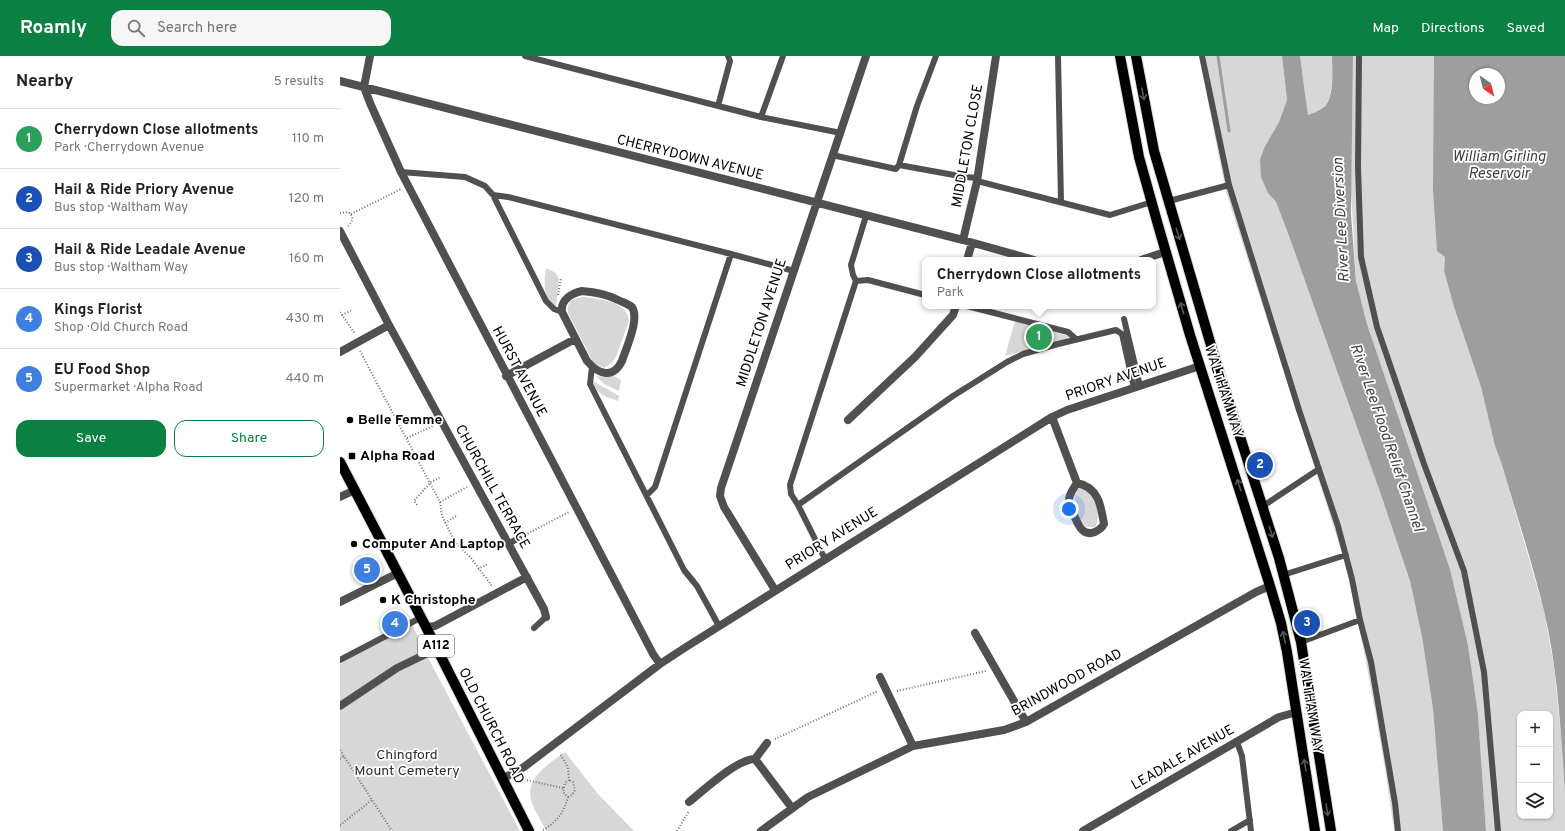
<!DOCTYPE html>
<html lang="en">
<head>
<meta charset="utf-8">
<style>
	:root { --surface:#fff; --page:#f6f6f6; --text:#222; --muted:#767676; --line:#e0e0e0; --accent:#0b8043 }
	body { margin:0; font-family:Overpass,sans-serif; background:var(--page); color:var(--text) }
	.controls { position:absolute; right:12px; bottom:12px; display:grid; overflow:hidden; border-radius:8px; box-shadow:0 1px 3px #0004 }
	.controls button { width:36px; height:36px; display:grid; place-items:center; padding:0; border:0; border-bottom:1px solid var(--line); background:var(--surface); color:var(--text); font:20px sans-serif }
	.compass { position:absolute; left:1129px; top:12px; width:36px; height:36px; border-radius:50%; background:var(--surface); box-shadow:0 1px 3px #0004; rotate:145deg }
	.you { position:absolute; left:729px; top:453px; width:14px; height:14px; margin:-10px; border:3px solid #fff; border-radius:50%; background:#1a73e8; box-shadow:0 0 0 6px #1a73e833 }
	.badge { display:grid; place-items:center; width:26px; height:26px; border-radius:50%; background:var(--accent); color:#fff; font-size:13px; font-weight:700 }
	.pin { position:absolute; translate:-50% -50%; border:2px solid #fff; box-shadow:0 1px 4px #0006 }
	.popup { position:absolute; left:582px; top:201px; width:234px; height:52px; box-sizing:border-box; display:grid; place-content:center; border-radius:8px; background:var(--surface); filter:drop-shadow(0 1px 3px #0005); font-size:13px; white-space:nowrap; color:var(--muted) }
	.popup b { font-size:15px; color:var(--text) }
	.popup::after { content:''; position:absolute; left:50%; top:100%; margin-left:-8px; border:8px solid transparent; border-top-color:var(--surface) }
	.list { margin:0; padding:0; list-style:none }
	h2 { display:flex; justify-content:space-between; align-items:center; height:52px; margin:0; padding:0 16px; font-size:17px }
	h2 small { font-size:13px; font-weight:400; color:var(--muted) }
	.list li { display:grid; grid-template-columns:26px 1fr auto; gap:12px; align-items:center; box-sizing:border-box; height:60px; padding:0 16px; border-top:1px solid var(--line) }
	.list b { display:block; font-size:15px; white-space:nowrap }
	.list p { margin:0; font-size:13px; white-space:nowrap; color:var(--muted) }
	.list em { font-size:13px; font-style:normal; color:var(--muted) }
	.actions { display:flex; gap:8px; padding:12px 16px }
	.actions a { flex:1; padding:9px 0; border:1px solid var(--accent); border-radius:12px; text-align:center; font-size:14px; color:var(--accent) }
	.actions .main { background:var(--accent); color:#fff }
	.icon { flex:none; width:22px; height:22px; fill:none; stroke:currentColor; stroke-width:2; stroke-linecap:round; stroke-linejoin:round }
	.map { position:relative; flex:none; width:1225px; height:775px; overflow:hidden }
	header { display:flex; align-items:center; gap:24px; box-sizing:border-box; height:56px; padding:0 20px; background:var(--accent); color:#fff }
	header strong { font-size:19px }
	nav { display:flex; gap:22px; margin-inline-start:auto; font-size:14px }
	.search { width:280px; height:36px; background:var(--page); display:flex; align-items:center; gap:10px; box-sizing:border-box; padding:0 14px; border-radius:12px; color:var(--muted); font-size:15px }
	main { display:flex }
	aside { flex:1; background:var(--surface) }
	.map>svg:first-child { display:block }
</style>
</head>
<body>
<header>
<strong>Roamly</strong>
<div class="search"><svg class="icon" aria-label="search" viewBox="0 0 24 24"><circle cx="10" cy="10" r="6"/><path d="M15 15l6 6"/></svg>Search here</div>
<nav><a>Map</a><a>Directions</a><a>Saved</a></nav>
</header>
<main>
<aside>
<h2>Nearby<small>5 results</small></h2>
<ul class="list">
<li><span class="badge" style="background:#2e9e5b">1</span><div><b>Cherrydown Close allotments</b><p>Park · Cherrydown Avenue</p></div><em>110 m</em></li>
<li><span class="badge" style="background:#1a4fb4">2</span><div><b>Hail &amp; Ride Priory Avenue</b><p>Bus stop · Waltham Way</p></div><em>120 m</em></li>
<li><span class="badge" style="background:#1a4fb4">3</span><div><b>Hail &amp; Ride Leadale Avenue</b><p>Bus stop · Waltham Way</p></div><em>160 m</em></li>
<li><span class="badge" style="background:#3f7fe0">4</span><div><b>Kings Florist</b><p>Shop · Old Church Road</p></div><em>430 m</em></li>
<li><span class="badge" style="background:#3f7fe0">5</span><div><b>EU Food Shop</b><p>Supermarket · Alpha Road</p></div><em>440 m</em></li>
</ul>
<div class="actions"><a class="main">Save</a><a>Share</a></div>
</aside>
<div class="map">
<svg width="1225" height="775" viewBox="0 0 1225 775">
	<rect width="100%" height="100%" fill="#fff"/>
	<!-- green -->
	<path fill="#d7d7d7" fill-rule="evenodd" d="M859 0H942L947 44 939 66 925 90 928 137 936 146 949 180 1040 436 1070 525 1082 581 1093 653 1103 775H1054C1042 685 1025 595 1005 506L886 136Z
		M960 0H992C992 13 994 40 985 50 981 55 974 57 968 59Z
		M1013 0H1094V27L1105 201 1104 215 1114 251 1141 331 1155 390 1162 409 1204 555 1214 611 1221 679 1225 738V775H1146L1138 658 1128 589 1110 513 1027 268 1016 225 1011 133ZM1180 658H1210V760H1180Z
		M206 212 216 217 219 224 216 251C202 242 204 226 206 212Z
		M243 241C259 243 288 245 289 265L276 301 273 306 264 312 254 308 228 257C227 244 232 243 243 241Z
		M675 265 728 280V283L665 300Z
		M272 319 281 324 279 335 264 328 256 320 266 321Z
		M253 325 279 340 278 345C265 340 257 340 253 325Z
		M740 432C753 435 763 460 755 471H746C735 459 731 448 738 433Z
		M72 568 86 598 180 775H0V608Z
		M225 696 258 738 294 775H206C202 766 195 756 192 747 183 722 209 708 225 696Z"/>
	<!-- water -->
	<path fill="#9e9e9e" fill-rule="evenodd" d="M942 0H960L968 59C973 57 979 55 983 52 995 43 992 14 992 0H1013L1011 158 1016 225 1027 268 1110 513 1128 589 1138 658 1146 775H1103L1093 653 1082 581 1070 525 1040 436 949 180 936 146 928 137 921 121 920 104 925 90 939 66 947 44Z
		M1094 0H1225V738C1221 677 1218 614 1204 555 1192 506 1176 457 1162 409L1155 390 1141 331 1114 251 1104 215 1105 201 1097 195 1093 134ZM1135 18H1159V42H1135Z"/>
	<g fill="none" stroke-linecap="round" stroke-linejoin="round">
		<!-- stream -->
		<path stroke="#9e9e9e" stroke-width="3" d="M878 0 889 75"/>
		<defs>
			<path id="primary" d="M780 0 799 101 818 169 850 279 930 530 941 567 947 596 975 775
				M796 0 814 95 875 303 939 502 961 586 991 775
				M0 406 86 571 189 775"/>
		</defs>
		<!-- primary casing -->
		<use href="#primary" stroke="#dbdbdb" stroke-width="12"/>
		<!-- path -->
		<path stroke="#727272" stroke-width="2" stroke-dasharray="1 2" stroke-linecap="butt" d="M0 157 8 156C14 160 13 166 8 170
			M11 158 61 133
			M218 239 221 222
			M0 256 15 278
			M2 259 12 254
			M20 295 100 446 102 460 115 486 131 502 152 530
			M67 382 93 370
			M77 402 86 397
			M100 446 127 431
			M77 449 74 445 91 426 101 421
			M105 467 116 460
			M185 479 229 456
			M138 513 148 508
			M557 635 646 615
			M435 683 538 635
			M0 694 52 775
			M0 703 4 700
			M181 723 223 732
			M228 741 232 739 235 734 233 726 229 724
			M0 769 32 744
			M203 774C217 766 224 756 228 741L223 736 225 727 229 724 228 711 220 698
			M337 775 349 755"/>
		<!-- lane -->
		<path stroke="#505050" stroke-width="6" d="M185 0 421 61 501 77
			M718 0 721 146
			M862 0 889 129 959 354 998 470 1012 523 1020 564 1031 606 1055 747 1058 775
			M1019 0 1018 111 1021 201 1037 271 1084 408 1124 515 1144 616 1158 775
			M378 50 390 5 388 0
			M421 61 443 0
			M492 99 556 113 559 109 577 50 596 0
			M559 109 625 121 638 122
			M61 116 125 121 145 130 153 139 206 245 214 253 222 256
			M637 125 770 159 812 146
			M153 139 168 141 391 198 315 431 307 439
			M829 145 889 129
			M391 198 454 215
			M516 225 513 219 511 209 526 160
			M585 239 528 224 516 225 450 429 451 438 458 449 613 340 667 306 683 298 718 288 776 274 782 278 794 332
			M627 250 728 276 736 283
			M784 263 800 330
			M252 311 250 328 344 514 357 530 379 570
			M458 449 485 503
			M923 450 979 413
			M168 488 179 482
			M943 519 1006 499
			M194 572 206 561
			M961 586 1020 564
			M0 604 82 561
			M897 686 902 700 911 775
			M891 775 910 764"/>
		<!-- street -->
		<path stroke="#505050" stroke-width="8" d="M30 0 24 31 30 47 61 116 301 575 313 598 320 608
			M0 25 623 184 694 204
			M0 175 49 269 204 553 206 561
			M623 184 637 125 656 0
			M627 204 632 187
			M801 204 825 196
			M242 235C255 236 267 238 278 244 282 246 289 248 292 251 300 263 286 292 282 305 273 323 259 319 247 305L222 256C220 244 232 237 242 235Z
			M0 296 49 269
			M166 320 235 283
			M712 361 737 427
			M508 364 575 301 613 259 616 250
			M737 427C758 431 761 449 764 468 762 472 759 474 755 476 742 481 738 468 734 459 731 454 729 449 729 444 729 438 734 432 737 427Z
			M0 441 15 434
			M435 534 384 451 380 440 381 432 526 0
			M0 546 58 517
			M86 571 95 570 187 521
			M635 577 686 666
			M540 621 573 690
			M0 650 57 612 86 598 95 590
			M415 703 427 687
			M162 723 184 711 320 608 346 591 712 361 727 354 860 310
			M349 746C364 734 397 703 415 703L452 752
			M421 775 468 741 573 690 664 674 686 666 916 536 930 530
			M743 775 939 661 957 656"/>
		<!-- primary -->
		<use href="#primary" stroke="#000" stroke-width="10"/>
	</g>
	<!-- one-way arrows -->
	<defs><path id="oneway-shaft" d="M-6 0H5M1.5-3L5.5 0L1.5 3" fill="none" stroke-width="1.6" stroke-linecap="round" stroke-linejoin="round"/></defs>
	<g stroke="#595959">
		<use href="#oneway-shaft" transform="translate(803 38) rotate(79)"/>
		<use href="#oneway-shaft" transform="translate(838 178) rotate(73)"/>
		<use href="#oneway-shaft" transform="translate(842 252) rotate(-106)"/>
		<use href="#oneway-shaft" transform="translate(899 429) rotate(-108)"/>
		<use href="#oneway-shaft" transform="translate(931 476) rotate(73)"/>
		<use href="#oneway-shaft" transform="translate(944 581) rotate(-102)"/>
		<use href="#oneway-shaft" transform="translate(965 709) rotate(-99)"/>
		<use href="#oneway-shaft" transform="translate(987 754) rotate(81)"/>
	</g>
	<!-- markers -->
	<g fill="#000" stroke="#fff" stroke-width="1.5">
		<circle cx="10" cy="364" r="4"/>
		<rect x="8" y="396" width="8" height="8" rx="2"/>
		<circle cx="14" cy="488" r="4"/>
		<circle cx="43" cy="544" r="4"/>
	</g>
	<g text-anchor="middle" dominant-baseline="central" stroke-width="3.5" stroke-linejoin="round" paint-order="stroke">
		<!-- shield labels -->
		<rect fill="#fff" stroke="#4c4c4c" stroke-width="1" x="78" y="579" width="36" height="22" rx="3"/>
		<g font-size="13" font-weight="bold" fill="#000">
			<text x="96" y="590">A112</text>
		</g>
		<!-- street labels -->
		<g font-size="14" fill="#000" stroke="#fff">
			<text transform="translate(628 90) rotate(-80)">MIDDLETON CLOSE</text>
			<text transform="translate(350 102) rotate(14)">CHERRYDOWN AVENUE</text>
			<text transform="translate(422 267) rotate(-72)">MIDDLETON AVENUE</text>
			<text transform="translate(179 316) rotate(62)">HURST AVENUE</text>
			<text transform="translate(776 324) rotate(-19)">PRIORY AVENUE</text>
			<text transform="translate(883 336) rotate(72)">WALTHAM WAY</text>
			<text transform="translate(152 431) rotate(61)">CHURCHILL TERRACE</text>
			<text transform="translate(492 483) rotate(-32)">PRIORY AVENUE</text>
			<text transform="translate(727 627) rotate(-29)">BRINDWOOD ROAD</text>
			<text transform="translate(970 650) rotate(81)">WALTHAM WAY</text>
			<text transform="translate(151 670) rotate(63)">OLD CHURCH ROAD</text>
			<text transform="translate(843 702) rotate(-30)">LEADALE AVENUE</text>
		</g>
		<!-- poi labels -->
		<g font-size="14" font-weight="bold" fill="#000" stroke="#fff" text-anchor="start">
			<text x="18" y="364">Belle Femme</text>
			<text x="20" y="400">Alpha Road</text>
			<text x="22" y="488">Computer And Laptop</text>
			<text x="51" y="544">K Christophe</text>
		</g>
		<!-- park labels -->
		<g font-size="14" fill="#2e2e2e" stroke="#fff">
			<text x="67" y="699">Chingford<tspan x="67" dy="16">Mount Cemetery</tspan></text>
		</g>
		<!-- water labels -->
		<g font-size="15" font-style="italic" fill="#3f3f3f" stroke="#fff">
			<text x="1159" y="101">William Girling<tspan x="1159" dy="17">Reservoir</tspan></text>
			<text transform="translate(1002 164) rotate(-93)">River Lee Diversion</text>
			<text transform="translate(1046 382) rotate(71)">River Lee Flood Relief Channel</text>
		</g>
	</g>
</svg>
<div class="controls">
<button>+</button>
<button>−</button>
<button><svg class="icon" aria-label="layers" viewBox="0 0 24 24"><path d="M12 4l9 5-9 5-9-5zM3 14l9 5 9-5"/></svg></button>
</div>
<svg class="compass" viewBox="-18 -18 36 36"><path d="M0-13l5 13h-10z" fill="#e53935"/><path d="M0 13l5-13h-10z" fill="#767676"/></svg>
<div class="you"></div>
<div class="pin badge" style="left:699px;top:281px;background:#2e9e5b">1</div>
<div class="popup"><b>Cherrydown Close allotments</b>Park</div>
<div class="pin badge" style="left:920px;top:409px;background:#1a4fb4">2</div>
<div class="pin badge" style="left:967px;top:567px;background:#1a4fb4">3</div>
<div class="pin badge" style="left:55px;top:568px;background:#3f7fe0">4</div>
<div class="pin badge" style="left:27px;top:514px;background:#3f7fe0">5</div>
</div>
</main>
</body>
</html>
